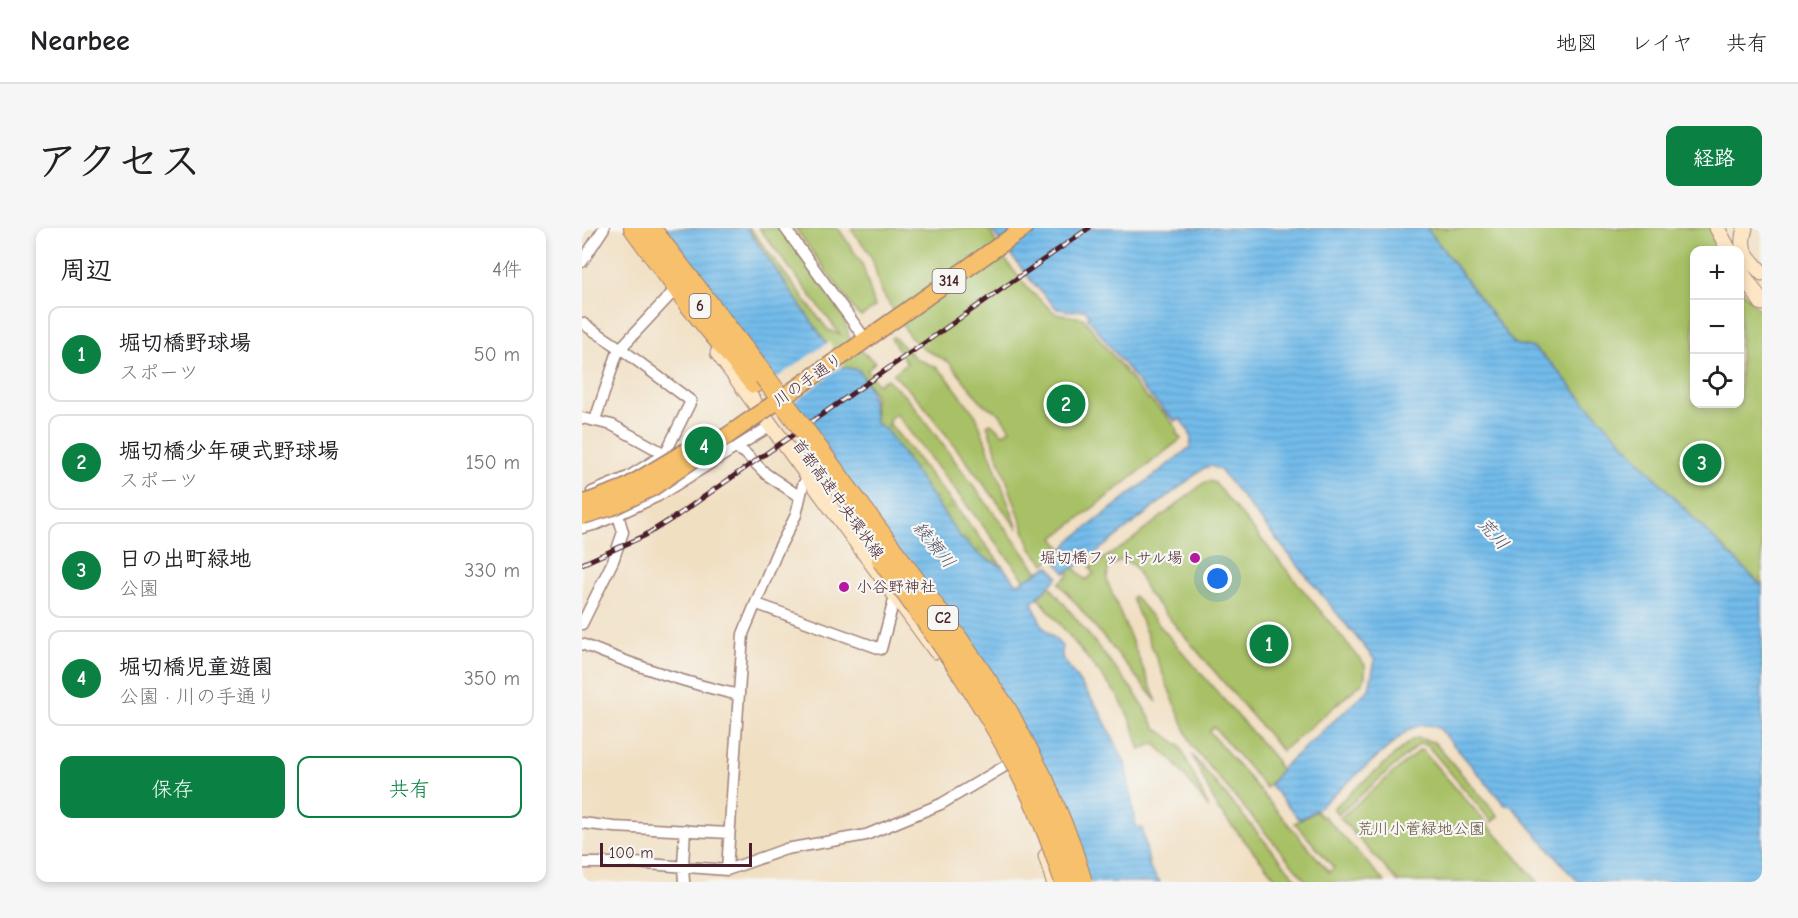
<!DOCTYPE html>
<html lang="ja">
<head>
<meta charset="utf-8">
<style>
	:root { --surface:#fff; --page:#f6f6f6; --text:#202124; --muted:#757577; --line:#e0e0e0; --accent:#0b8043 }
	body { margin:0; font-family:"Comic Neue","Klee One",sans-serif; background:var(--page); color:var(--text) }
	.controls { position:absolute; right:18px; top:18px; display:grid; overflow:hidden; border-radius:12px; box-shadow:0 3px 9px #0003 }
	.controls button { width:54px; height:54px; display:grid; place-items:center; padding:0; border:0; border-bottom:2px solid var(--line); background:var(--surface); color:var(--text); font:30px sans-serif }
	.scale { position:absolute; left:18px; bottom:15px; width:152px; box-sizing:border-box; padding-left:6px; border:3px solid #4a1f2b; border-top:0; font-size:16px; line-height:21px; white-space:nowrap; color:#4a1f2b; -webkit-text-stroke:4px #f6f6f2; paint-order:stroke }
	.you { position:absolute; left:636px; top:351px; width:21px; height:21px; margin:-15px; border:4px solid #fff; border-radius:50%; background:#1a73e8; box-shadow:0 0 0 9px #1a73e833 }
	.badge { display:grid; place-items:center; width:39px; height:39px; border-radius:50%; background:var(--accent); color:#fff; font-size:20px; font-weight:700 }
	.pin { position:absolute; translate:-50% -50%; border:3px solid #fff; box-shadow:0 2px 6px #0006 }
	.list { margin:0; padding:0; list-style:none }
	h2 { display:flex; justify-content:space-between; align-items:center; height:78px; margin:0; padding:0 24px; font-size:26px }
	h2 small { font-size:20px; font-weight:400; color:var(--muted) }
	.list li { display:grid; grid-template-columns:39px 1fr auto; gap:18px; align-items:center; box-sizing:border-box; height:96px; margin:0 12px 12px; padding:0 12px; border:2px solid var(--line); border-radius:12px }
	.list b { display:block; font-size:22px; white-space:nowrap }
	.list p { margin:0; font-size:20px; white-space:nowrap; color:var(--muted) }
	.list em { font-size:20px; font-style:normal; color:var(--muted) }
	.actions { display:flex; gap:12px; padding:18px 24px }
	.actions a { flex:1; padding:14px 0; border:2px solid var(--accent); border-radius:12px; text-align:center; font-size:21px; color:var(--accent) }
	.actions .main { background:var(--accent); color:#fff }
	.icon { flex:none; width:33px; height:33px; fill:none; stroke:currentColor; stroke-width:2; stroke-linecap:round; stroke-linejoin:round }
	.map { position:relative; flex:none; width:1180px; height:654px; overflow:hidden; border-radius:12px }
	header { display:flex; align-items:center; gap:36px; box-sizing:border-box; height:84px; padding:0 30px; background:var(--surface); border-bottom:2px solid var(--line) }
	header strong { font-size:28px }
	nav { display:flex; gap:33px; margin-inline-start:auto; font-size:21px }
	.intro { display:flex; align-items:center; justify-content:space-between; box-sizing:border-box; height:144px; padding:0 36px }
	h1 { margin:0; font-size:42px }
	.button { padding:15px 27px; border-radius:12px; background:var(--accent); color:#fff; font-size:21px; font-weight:700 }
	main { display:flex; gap:36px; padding:0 36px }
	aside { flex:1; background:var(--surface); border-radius:12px; box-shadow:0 3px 9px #0003 }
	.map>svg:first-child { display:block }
</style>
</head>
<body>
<header>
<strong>Nearbee</strong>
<nav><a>地図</a><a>レイヤ</a><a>共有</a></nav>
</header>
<div class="intro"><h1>アクセス</h1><a class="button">経路</a></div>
<main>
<aside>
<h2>周辺<small>4件</small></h2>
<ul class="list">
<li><span class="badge">1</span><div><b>堀切橋野球場</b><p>スポーツ</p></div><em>50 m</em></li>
<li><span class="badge">2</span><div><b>堀切橋少年硬式野球場</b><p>スポーツ</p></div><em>150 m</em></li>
<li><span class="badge">3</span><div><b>日の出町緑地</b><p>公園</p></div><em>330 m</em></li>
<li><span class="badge">4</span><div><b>堀切橋児童遊園</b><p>公園 · 川の手通り</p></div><em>350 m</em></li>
</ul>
<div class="actions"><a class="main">保存</a><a>共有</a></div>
</aside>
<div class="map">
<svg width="1180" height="654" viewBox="0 0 1180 654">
	<defs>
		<pattern id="wetland-marsh" width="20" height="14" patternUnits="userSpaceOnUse" patternTransform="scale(1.5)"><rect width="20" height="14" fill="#a8c166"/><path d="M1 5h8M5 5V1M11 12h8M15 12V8" fill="none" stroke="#92a559"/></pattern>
		<pattern id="water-rules" width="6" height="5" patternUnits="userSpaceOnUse" patternTransform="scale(1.5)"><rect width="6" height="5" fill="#72bbea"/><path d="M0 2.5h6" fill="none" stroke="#64a0c9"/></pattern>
	</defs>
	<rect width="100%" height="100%" fill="#f6f6f2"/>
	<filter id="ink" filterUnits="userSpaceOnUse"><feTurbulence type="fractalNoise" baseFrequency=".0167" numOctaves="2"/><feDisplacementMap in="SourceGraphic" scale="12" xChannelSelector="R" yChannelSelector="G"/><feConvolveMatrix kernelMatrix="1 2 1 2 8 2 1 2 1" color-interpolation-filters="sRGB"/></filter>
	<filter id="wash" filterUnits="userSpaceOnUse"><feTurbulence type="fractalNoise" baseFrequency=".008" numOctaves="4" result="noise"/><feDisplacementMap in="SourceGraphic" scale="24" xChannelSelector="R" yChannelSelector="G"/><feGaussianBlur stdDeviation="1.35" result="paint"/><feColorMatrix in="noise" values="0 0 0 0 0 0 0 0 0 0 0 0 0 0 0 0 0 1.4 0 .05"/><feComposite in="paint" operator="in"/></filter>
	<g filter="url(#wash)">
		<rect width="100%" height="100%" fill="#f1dfc2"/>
		<!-- green -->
		<path fill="#a8c166" stroke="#797048" stroke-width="1.5" d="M165 0H168L246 102 258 106 177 0H201L262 90 268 113 293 134 285 143 296 156 305 151 328 173 456 344 443 352 314 186 308 190 305 203 293 194 292 165 277 142 261 139Z
			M213 0H256L280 35 293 79 280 88 276 87Z
			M270 0H406L425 34 446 61 474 86 501 90 560 165 583 186 596 202 594 204 599 211 472 310 481 322 473 332 471 330 463 336 449 321 405 197 409 195 421 206 428 201 417 185 401 176 367 134 342 121 328 109 298 61 292 36 286 23 269 1Z
			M845 0H1129L1141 22H1112V176H1158V54L1162 65 1180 85V358L1115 294 1001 172 970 136 952 120 932 116Z
			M312 109 334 131 354 139 364 148 394 188 436 301 339 174 311 146 325 135 309 110Z
			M627 253 633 255 783 437V449L781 454 700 523 566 365 552 337 539 332 526 340 525 353 575 474 477 355 487 347 485 343 492 340 504 352 511 346 508 339 542 318 622 255Z
			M467 357 553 465 573 499 598 518 627 580 591 533 572 515 558 522 550 495 536 468 456 369Z
			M552 368 695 533 694 535 699 543 684 560 632 499 627 503 747 644 752 640 713 595 734 583 739 589 742 588 803 654H725L610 518 550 370Z
			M835 510 852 514 916 588 910 594 845 517 837 516 834 519 756 587 751 580 830 512Z
			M838 522 841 523 956 654H816L758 590Z
			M610 527 717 654H697L636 581Z"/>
		<!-- wetland -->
		<path fill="url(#wetland-marsh)" stroke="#797048" stroke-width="1.5" d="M307 195 421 339 399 328 378 309 305 203Z"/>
		<!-- water -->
		<path fill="url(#water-rules)" stroke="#5e6d8a" stroke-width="1.5" d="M83 0H165L261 139 277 142 289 164 293 194 305 203 378 309 399 328 421 339 435 356 467 338 476 349 450 375 461 399 480 418V429L517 482 543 535 554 599 560 600 568 641 578 654H505L284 279Z
			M408 0H845L932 116 952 120 970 136 1001 172 1115 294 1180 358V654H997L986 643 930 578 923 577 858 501C846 494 836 497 825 503L734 582 718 592 688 557 700 540 787 461 793 432 638 242 629 238 622 240 502 334 483 345 473 332 488 313 607 220C613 207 605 201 598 191L593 193 562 162 505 89 508 87 503 82 487 83 475 81 451 55Z"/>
		<!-- pier -->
		<path fill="#f1dfc2" d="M247 114 263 136 208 177 190 153Z"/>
	</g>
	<g filter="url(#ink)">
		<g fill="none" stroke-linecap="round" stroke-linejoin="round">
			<defs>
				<path id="street" d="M203 0 284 112
					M0 34 22 0
					M0 95 38 120 109 173 83 226 46 249 10 264
					M0 190 30 197 83 226 86 231
					M13 192 36 123 91 64
					M154 220 163 225 184 246 218 269
					M0 300 15 296 76 268 190 197
					M175 376 299 421 313 368
					M0 396 31 333 41 304 36 287
					M0 416C51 437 103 455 157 467
					M0 595 32 599 147 605
					M0 635H52L145 642 204 621 284 607 359 576 425 537
					M145 642 161 406 194 326 214 287 221 257 226 248
					M102 654 101 638 103 602"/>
				<path id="secondary" d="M1135 0 1147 22
					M1163 0C1156 23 1165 28 1180 45
					M1158 42 1180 75
					M136 125 354 423
					M464 628 472 654"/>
				<path id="primary" d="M275 118 442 0"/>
				<path id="highway" d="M52 0 108 77 172 155
					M68 0 182 148"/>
			</defs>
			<!-- street casing -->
			<use href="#street" stroke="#9e7f76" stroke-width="13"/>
			<!-- secondary casing -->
			<use href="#secondary" stroke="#9e7f76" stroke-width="17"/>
			<!-- primary casing -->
			<use href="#primary" stroke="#9e7f76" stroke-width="19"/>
			<!-- highway casing -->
			<use href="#highway" stroke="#9e7f76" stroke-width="22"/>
			<!-- street -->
			<use href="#street" stroke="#fff" stroke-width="10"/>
			<!-- secondary -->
			<use href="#secondary" stroke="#fce6c4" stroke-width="15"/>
			<!-- primary -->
			<use href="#primary" stroke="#f7c06c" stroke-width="16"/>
			<!-- highway -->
			<use href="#highway" stroke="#f7c06c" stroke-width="20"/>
			<defs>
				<path id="rail" d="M0 336 62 308 96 287 507 0"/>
			</defs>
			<!-- rail casing -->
			<use href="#rail" stroke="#4a1f2b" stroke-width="5"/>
			<!-- rail -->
			<use href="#rail" stroke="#f6f6f2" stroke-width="3" stroke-dasharray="9" stroke-linecap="butt"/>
			<defs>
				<path id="primary-bridge" d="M0 276 43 260 111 219
					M0 288 30 279 70 260 275 118"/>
				<path id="highway-bridge" d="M182 148 368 400 424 481 462 553 487 613 500 654
					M300 332C353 405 407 478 446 560 461 590 472 622 483 654"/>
			</defs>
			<!-- primary-bridge casing -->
			<use href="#primary-bridge" stroke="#9e7f76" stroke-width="19" stroke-linecap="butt"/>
			<!-- highway-bridge casing -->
			<use href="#highway-bridge" stroke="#9e7f76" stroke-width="22" stroke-linecap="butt"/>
			<!-- primary-bridge -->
			<use href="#primary-bridge" stroke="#f7c06c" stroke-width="16"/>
			<!-- highway-bridge -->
			<use href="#highway-bridge" stroke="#f7c06c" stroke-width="20"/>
		</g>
	</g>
	<!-- markers -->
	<g fill="#b5179e" stroke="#f6f6f2" stroke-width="2">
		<circle cx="613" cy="330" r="6"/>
		<circle cx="262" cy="359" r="6"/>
	</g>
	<g text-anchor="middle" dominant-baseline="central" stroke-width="4.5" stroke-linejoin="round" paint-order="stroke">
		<!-- shield labels -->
		<g fill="#f6f6f2" stroke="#7e6067" stroke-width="1.5">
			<rect x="350.5" y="41" width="33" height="24" rx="4.5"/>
			<rect x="107.5" y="66" width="21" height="24" rx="4.5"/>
			<rect x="346" y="378" width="30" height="24" rx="4.5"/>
		</g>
		<g font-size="15" font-weight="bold" fill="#4a1f2b">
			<text x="367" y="53">314</text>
			<text x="118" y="78">6</text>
			<text x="361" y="390">C2</text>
		</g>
		<!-- street labels -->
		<g font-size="16" fill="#4a1f2b" stroke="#f6f6f2">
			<text transform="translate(226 152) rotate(-35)">川の手通り</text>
			<text transform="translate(256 271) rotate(54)">首都高速中央環状線</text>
		</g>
		<!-- poi labels -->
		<g font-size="16" fill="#4a1f2b" stroke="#f6f6f2" text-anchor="end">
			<text x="601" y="330">堀切橋フットサル場</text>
			<text x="274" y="359" text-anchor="start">小谷野神社</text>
		</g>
		<!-- park labels -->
		<g font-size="16" fill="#66503d" stroke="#f6f6f2">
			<text x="839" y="601">荒川小菅緑地公園</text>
		</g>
		<!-- water labels -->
		<g font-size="18" font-style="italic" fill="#58566e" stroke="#f6f6f2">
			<text transform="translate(911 306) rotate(48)">荒川</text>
			<text transform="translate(352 317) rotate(51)">綾瀬川</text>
		</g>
	</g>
</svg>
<div class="controls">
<button>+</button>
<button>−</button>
<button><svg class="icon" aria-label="locate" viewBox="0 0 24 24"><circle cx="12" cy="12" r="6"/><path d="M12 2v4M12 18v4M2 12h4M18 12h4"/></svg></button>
</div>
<div class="scale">100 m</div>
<div class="you"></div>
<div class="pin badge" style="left:687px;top:416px">1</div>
<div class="pin badge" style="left:484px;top:176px">2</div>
<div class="pin badge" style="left:1120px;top:235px">3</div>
<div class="pin badge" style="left:122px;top:218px">4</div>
</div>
</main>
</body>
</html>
